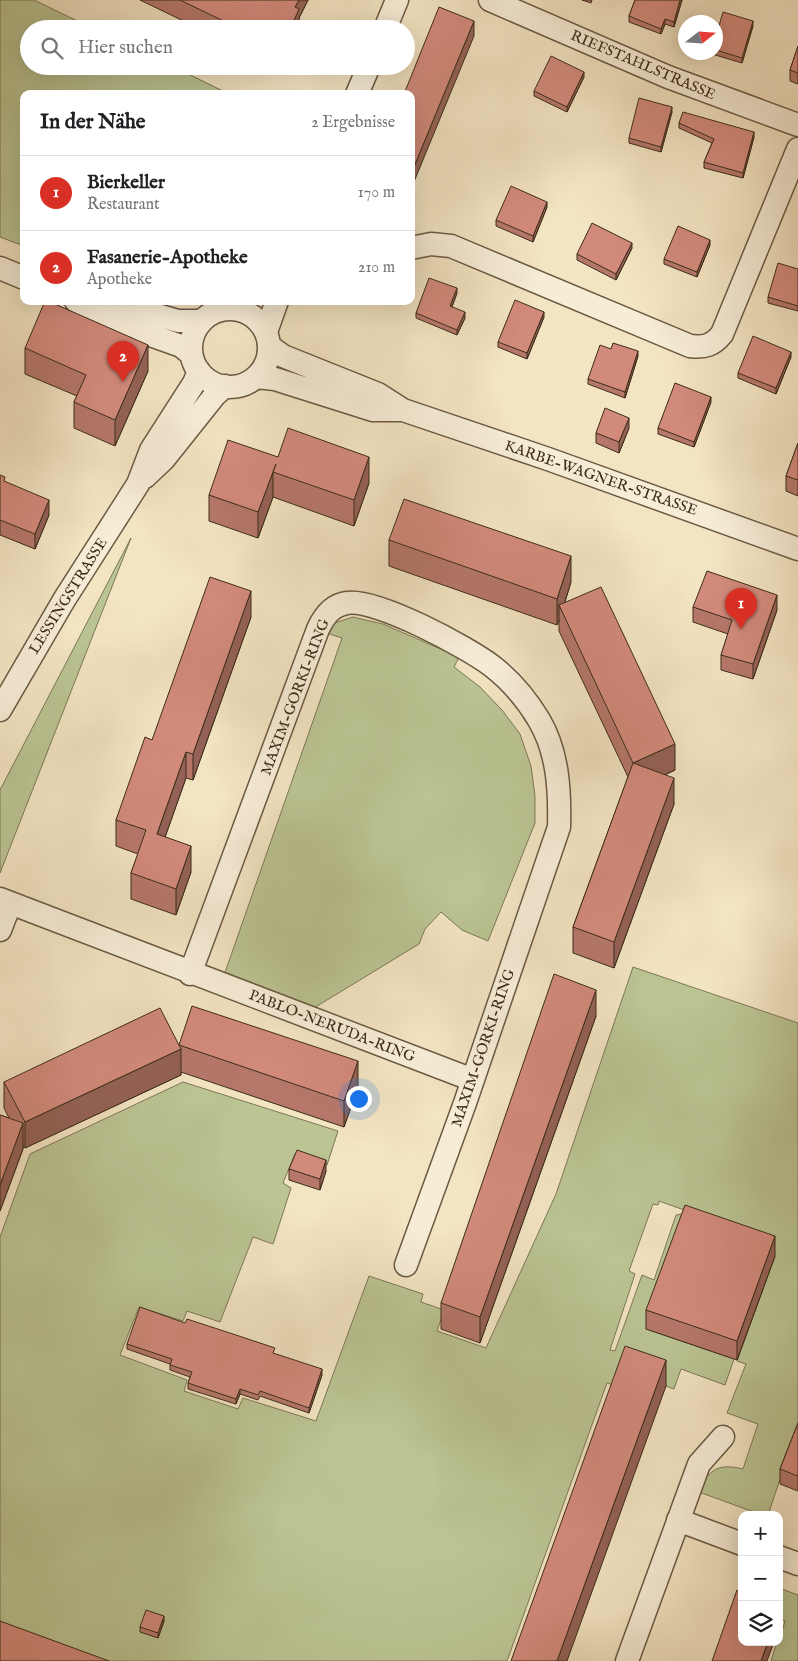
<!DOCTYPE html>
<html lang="de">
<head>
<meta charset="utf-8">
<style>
	:root { --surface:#fff; --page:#f6f6f6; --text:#202124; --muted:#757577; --line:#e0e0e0; --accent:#d93025 }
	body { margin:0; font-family:"IM FELL English",serif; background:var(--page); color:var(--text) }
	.controls { position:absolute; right:15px; bottom:15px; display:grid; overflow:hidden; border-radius:10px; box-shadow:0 5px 20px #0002 }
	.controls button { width:45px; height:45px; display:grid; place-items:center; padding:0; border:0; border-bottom:1px solid var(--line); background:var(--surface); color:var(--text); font:25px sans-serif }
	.compass { position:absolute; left:678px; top:15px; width:45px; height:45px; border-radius:50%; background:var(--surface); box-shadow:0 5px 20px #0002; rotate:73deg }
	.you { position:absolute; left:358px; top:1098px; width:18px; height:18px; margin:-12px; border:4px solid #fff; border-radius:50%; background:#1a73e8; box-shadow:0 0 0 8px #1a73e833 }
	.badge { display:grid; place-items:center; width:32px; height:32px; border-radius:50%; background:var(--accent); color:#fff; font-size:16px; font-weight:700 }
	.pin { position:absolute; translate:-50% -41px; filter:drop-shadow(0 1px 2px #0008) }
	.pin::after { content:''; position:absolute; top:26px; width:18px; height:15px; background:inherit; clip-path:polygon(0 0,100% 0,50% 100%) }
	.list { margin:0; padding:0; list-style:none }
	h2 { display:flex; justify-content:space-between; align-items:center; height:65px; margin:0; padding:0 20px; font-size:21px }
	h2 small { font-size:16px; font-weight:400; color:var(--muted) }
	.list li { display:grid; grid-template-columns:32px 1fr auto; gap:15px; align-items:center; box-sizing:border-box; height:75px; padding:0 20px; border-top:1px solid var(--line) }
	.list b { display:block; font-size:19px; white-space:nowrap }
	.list p { margin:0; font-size:16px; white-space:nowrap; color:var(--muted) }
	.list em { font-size:16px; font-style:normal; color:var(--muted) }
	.icon { flex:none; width:28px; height:28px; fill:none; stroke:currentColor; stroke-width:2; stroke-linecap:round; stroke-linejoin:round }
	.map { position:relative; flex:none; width:798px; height:1661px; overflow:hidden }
	.search { position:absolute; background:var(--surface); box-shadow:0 5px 20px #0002; left:20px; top:20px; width:395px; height:55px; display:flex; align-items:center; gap:12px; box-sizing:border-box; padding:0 18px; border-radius:28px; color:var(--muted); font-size:19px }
	.panel { position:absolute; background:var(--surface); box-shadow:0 5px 20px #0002; left:20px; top:90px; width:395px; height:215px; border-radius:10px }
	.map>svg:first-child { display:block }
</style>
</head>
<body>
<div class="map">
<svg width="798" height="1661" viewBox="0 0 798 1661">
	<rect width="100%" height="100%" fill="#f3e4c2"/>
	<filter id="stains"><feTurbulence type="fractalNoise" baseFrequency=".004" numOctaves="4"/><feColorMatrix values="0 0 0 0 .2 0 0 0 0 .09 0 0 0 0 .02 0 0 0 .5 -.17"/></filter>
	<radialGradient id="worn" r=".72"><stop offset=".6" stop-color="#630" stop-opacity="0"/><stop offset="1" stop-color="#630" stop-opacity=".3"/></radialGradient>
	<!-- green -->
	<path fill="#bbc493" stroke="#7c7856" d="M0 0H34L94 29H29V66H172L229 94H24V246L0 237Z
		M131 538 0 873V790Z
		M353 617 383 624 459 657 454 667 480 687 502 710 520 734 531 766 535 796V823L488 941 462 930 441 912 425 929 419 944 304 1014 221 984 342 638 326 633 331 624Z
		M633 967 798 1023V1432H796L768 1515H762L699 1492C708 1469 719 1463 743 1469L758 1424 727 1413 746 1364 737 1361 775 1256 701 1216 659 1201 658 1205 653 1204 629 1271 635 1274 610 1350 615 1351 642 1275 654 1280 676 1215 682 1214 646 1329 734 1359 725 1385 681 1369 674 1389 626 1372 619 1387 607 1383 507 1661H55L0 1639V1237L30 1154 183 1082 338 1131 327 1165 295 1154 283 1183 291 1188 273 1244 253 1237 220 1322 187 1311 183 1321 139 1307 120 1355 187 1380 184 1391 238 1409 243 1398 316 1421 369 1276 423 1294 421 1302 444 1310 437 1331 486 1348 556 1194Z
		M779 1588 798 1595V1661H771L777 1642H779L785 1621 779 1619Z"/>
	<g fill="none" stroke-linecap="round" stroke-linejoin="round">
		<defs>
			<path id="minor" d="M490 0 668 77 798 125
				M385 29 397 0
				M357 94 369 66
				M411 248 431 244 451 246 690 346C705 348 713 345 722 334L798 149
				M0 268 24 278
				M76 301 91 314 181 346 191 354
				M108 301 178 321H202
				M191 348a39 39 0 1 1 78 0a39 39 0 1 1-78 0Z
				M266 332 277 301
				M269 346 283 356 378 394 403 410 548 459 798 549
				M256 377 275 379 373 410H403
				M145 477 164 459 215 395 225 386
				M0 710 64 600 138 484 151 450 194 383 199 371
				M0 899 473 1080
				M0 930 10 904
				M190 974 318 629C324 616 332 605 347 603 376 598 467 647 492 666 510 680 527 700 539 720 558 752 560 790 559 827L465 1103 406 1265
				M678 1520 742 1544
				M779 1557 798 1564
				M627 1661 699 1464 723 1437"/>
		</defs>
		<!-- minor casing -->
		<use href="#minor" stroke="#6a5a44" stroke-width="25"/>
		<!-- minor -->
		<use href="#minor" stroke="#f7edd7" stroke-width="22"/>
	</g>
	<!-- wall -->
	<path fill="#b5776a" stroke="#3c2c1a" d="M140 0H308L299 18V29H200Z
		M582 0H592L591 3Z
		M635 0H682L674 27 665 24 661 34 629 22V16Z
		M753 26 742 63 712 54V52H716V36Z
		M798 46V84L790 81V70Z
		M584 77 567 112 534 96V91Z
		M672 112 661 152 629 143V138Z
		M679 123 754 137 743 178 704 168V162L712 143 679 128Z
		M547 207 533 242 496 226V220Z
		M710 245 697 277 664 264V259Z
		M632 248 616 280 577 260V254Z
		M798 269V311L768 303V297Z
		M457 293 452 307 465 318 457 335 416 318V313Z
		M544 317 527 359 498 347V342Z
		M25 348 148 371 115 446 74 428V402L77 396 25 374Z
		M611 349 638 356 625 398 588 384V379Z
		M791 357 776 394 738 378V373Z
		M711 402 694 447 658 434V428Z
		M629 428 619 453 596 443V433Z
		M798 443V496L786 491V476Z
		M278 457 369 483 354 526 273 497 258 538 209 521V495Z
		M0 475 5 482 49 515 35 549 0 535Z
		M389 540 571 582 565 602 675 770 665 775 674 804 614 968 573 953V927L628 777 559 631V620L557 625 389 566Z
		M693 607 777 610 753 679 721 670V655L728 634 693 622Z
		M251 617 193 780 186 778 165 837 191 872 176 915 131 899V873L138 854 116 846V820L152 740Z
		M596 1016 480 1343 441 1329V1303Z
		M179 1045 358 1087 344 1127 181 1072V1075L25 1148 23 1145V1149L0 1211V1115L9 1118 4 1108V1082Z
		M289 1169 326 1171 320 1190 289 1180Z
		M775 1256 737 1360 646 1329V1310Z
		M127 1344 275 1354 322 1375 309 1413 260 1396 258 1400 240 1394 236 1404 188 1389V1383L190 1377 170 1370V1364L127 1349Z
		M798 1423V1491L780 1484V1469Z
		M164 1621 158 1638 140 1632V1627Z"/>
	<!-- shaded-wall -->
	<path fill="#936156" stroke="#3c2c1a" d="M299 0H308L299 18V29H290L295 7Z
		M680 0H682L674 27V22Z
		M665 19V24L661 34V29Z
		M474 21V36L411 189V174Z
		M753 21V26L742 63V58Z
		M584 72V77L567 112V107Z
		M672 107V112L661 152V147Z
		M754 132V137L743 178V173Z
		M547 202V207L533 242V236Z
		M710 240V245L697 277V272Z
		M632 243V248L616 280V274Z
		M457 288V293L450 312V306Z
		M465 312V318L457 335V330Z
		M544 312V317L527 359V353Z
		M148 345V371L115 446V420Z
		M638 351V356L625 398V392Z
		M791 352V357L776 394V388Z
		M711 397V402L694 447V442Z
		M629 418V428L619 453V442Z
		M369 457V483L354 526V500Z
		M273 472V497L258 538V512Z
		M49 500V515L35 549V534Z
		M571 556V582L562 611 559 605V620L557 625V599Z
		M251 591V617L193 780V754Z
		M777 595V610L753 679V664Z
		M675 744V770L633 789V763Z
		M186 752V778L157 860V834Z
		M674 778V804L614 968V942Z
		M191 846V872L176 915V889Z
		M596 990V1016L480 1343V1317Z
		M181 1049V1075L25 1148V1122Z
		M358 1061V1087L344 1127V1101Z
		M23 1123V1149L0 1211V1185Z
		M326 1160V1171L320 1190V1179Z
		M775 1236V1256L737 1360V1341Z
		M666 1360V1386L567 1661H557Z
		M322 1369V1375L309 1413V1408Z
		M240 1389V1394L236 1404V1399Z
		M781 1605V1623L779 1626V1609Z
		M164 1616V1621L158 1638V1633Z
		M768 1642H774L767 1661H761Z"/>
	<!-- building -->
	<path fill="#d28a7b" stroke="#3c2c1a" d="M180 0H299L295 7 299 9 290 29H240Z
		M635 0H680L674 22 665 19 661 29 629 16Z
		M439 7 474 21 411 174V94H404Z
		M723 12 753 21 742 58 716 50V36Z
		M798 46V73L790 70Z
		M551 56 584 72 567 107 534 91Z
		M639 98 672 107 661 147 629 138Z
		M683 112 754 132 743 173 704 162 714 139 679 123Z
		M511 186 547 202 533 236 496 220Z
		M592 223 632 243 616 274 577 254Z
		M678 226 710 240 697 272 664 259Z
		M778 263 798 269V306L768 297Z
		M429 278 457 288 450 306 465 312 457 330 416 313Z
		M515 300 544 312 527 353 498 342Z
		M45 301H48L148 345 115 420 74 402 86 375 25 348Z
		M753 336 791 352 776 388 738 373Z
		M613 343 638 351 625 392 588 379 600 345 611 349Z
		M675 383 711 397 694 442 658 428Z
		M605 408 629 418 619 442 596 433Z
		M288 428 369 457 354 500 273 472 276 464 258 512 209 495 228 440 278 457Z
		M798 443V480L786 476Z
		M0 475 5 477 4 481 49 500 35 534 0 520Z
		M404 499 571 556 557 599 389 540Z
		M707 571 777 595 753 664 721 655 732 620 693 607Z
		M210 577 251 591 193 754 186 752 157 834 191 846 176 889 131 873 146 830 116 820 145 737 152 740Z
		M601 587 675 744 633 763 559 605Z
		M633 763 674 778 614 942 573 927Z
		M554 974 596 990 480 1317 441 1303Z
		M192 1006 358 1061 344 1101 179 1045Z
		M160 1008 181 1049 25 1122 4 1082Z
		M0 1115 23 1123 0 1185Z
		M297 1150 326 1160 320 1179 289 1169Z
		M685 1205 775 1236 737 1341 646 1310Z
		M140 1307 185 1323 187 1319 239 1336 275 1348 273 1353 322 1369 309 1408 260 1391 258 1395 240 1389 236 1399 188 1383 192 1372 170 1365 172 1359 127 1344Z
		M625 1346 666 1360 557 1661H511Z
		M798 1423V1476L780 1469Z
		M737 1590 742 1592V1642H768L761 1661H712Z
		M146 1610 164 1616 158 1633 140 1627Z
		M0 1621 109 1661H0Z"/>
	<g text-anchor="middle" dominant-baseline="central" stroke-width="4" stroke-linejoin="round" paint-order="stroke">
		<!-- street labels -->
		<g font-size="15" fill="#3c2c1a" stroke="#f7edd7">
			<text transform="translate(643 65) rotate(23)">RIEFSTAHLSTRASSE</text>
			<text transform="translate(601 478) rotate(19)">KARBE-WAGNER-STRASSE</text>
			<text transform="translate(68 596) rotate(-58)">LESSINGSTRASSE</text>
			<text transform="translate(295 697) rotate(-69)">MAXIM-GORKI-RING</text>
			<text transform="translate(332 1026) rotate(21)">PABLO-NERUDA-RING</text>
			<text transform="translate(483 1048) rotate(-71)">MAXIM-GORKI-RING</text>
		</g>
	</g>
	<rect width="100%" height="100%" filter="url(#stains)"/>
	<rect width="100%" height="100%" fill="url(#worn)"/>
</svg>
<div class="controls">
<button>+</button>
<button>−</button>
<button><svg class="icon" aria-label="layers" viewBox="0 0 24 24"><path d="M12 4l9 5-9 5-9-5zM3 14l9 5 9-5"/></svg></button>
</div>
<svg class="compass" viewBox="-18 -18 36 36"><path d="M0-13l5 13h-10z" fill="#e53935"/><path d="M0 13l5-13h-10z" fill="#757577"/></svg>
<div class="you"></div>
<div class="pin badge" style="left:741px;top:629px">1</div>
<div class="pin badge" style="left:123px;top:382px">2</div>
<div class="search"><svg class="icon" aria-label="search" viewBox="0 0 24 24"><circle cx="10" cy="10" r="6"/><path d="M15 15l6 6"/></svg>Hier suchen</div>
<section class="panel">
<h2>In der Nähe<small>2 Ergebnisse</small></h2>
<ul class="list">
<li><span class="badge">1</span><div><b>Bierkeller</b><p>Restaurant</p></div><em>170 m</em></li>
<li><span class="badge">2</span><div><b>Fasanerie-Apotheke</b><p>Apotheke</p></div><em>210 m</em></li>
</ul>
</section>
</div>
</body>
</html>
